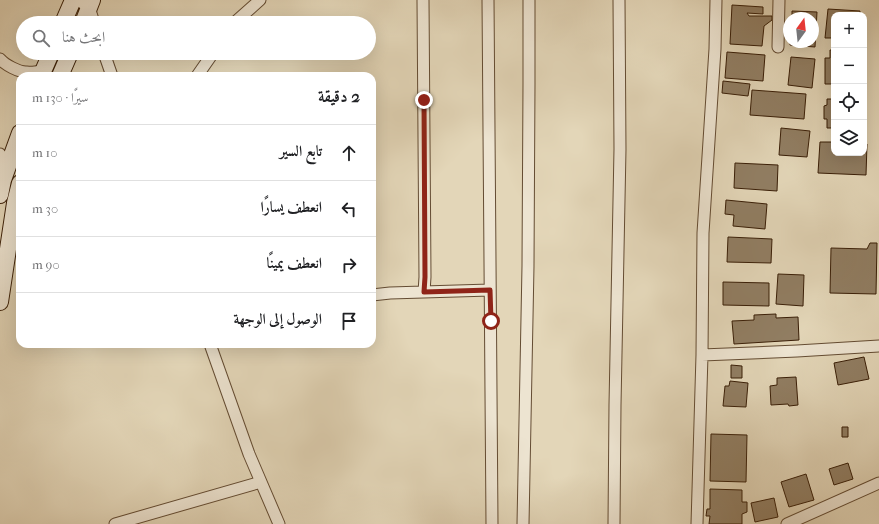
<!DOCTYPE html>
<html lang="ar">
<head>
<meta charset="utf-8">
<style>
	:root { --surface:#fff; --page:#f6f6f6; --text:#202124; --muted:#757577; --line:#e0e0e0 }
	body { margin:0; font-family:"IM FELL French Canon",Amiri,serif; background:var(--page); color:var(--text); direction:rtl }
	.controls { position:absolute; right:12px; top:12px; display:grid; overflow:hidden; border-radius:8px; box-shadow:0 4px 16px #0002 }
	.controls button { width:36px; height:36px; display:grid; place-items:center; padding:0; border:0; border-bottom:1px solid var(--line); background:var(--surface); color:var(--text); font:20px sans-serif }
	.compass { position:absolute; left:783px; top:12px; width:36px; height:36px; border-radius:50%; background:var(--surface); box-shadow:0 4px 16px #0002; rotate:15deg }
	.stop { position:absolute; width:12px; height:12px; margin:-9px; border:3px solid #8f2418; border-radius:50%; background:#fff }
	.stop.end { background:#8f2418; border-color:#fff; box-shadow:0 1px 4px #0008 }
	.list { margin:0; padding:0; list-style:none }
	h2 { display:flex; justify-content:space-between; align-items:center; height:52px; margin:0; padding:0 16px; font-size:17px }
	h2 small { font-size:13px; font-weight:400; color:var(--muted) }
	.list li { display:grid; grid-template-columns:26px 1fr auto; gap:12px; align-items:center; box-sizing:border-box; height:56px; padding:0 16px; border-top:1px solid var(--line) }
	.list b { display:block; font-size:15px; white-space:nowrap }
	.list em { font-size:13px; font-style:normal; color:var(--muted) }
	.icon { flex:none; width:22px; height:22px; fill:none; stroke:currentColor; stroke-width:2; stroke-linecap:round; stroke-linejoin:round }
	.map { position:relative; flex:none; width:879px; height:524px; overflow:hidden; direction:ltr }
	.search { position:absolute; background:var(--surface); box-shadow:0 4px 16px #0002; left:16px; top:16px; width:360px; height:44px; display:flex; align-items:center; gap:10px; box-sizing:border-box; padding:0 14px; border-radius:22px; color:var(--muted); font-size:15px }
	.panel { position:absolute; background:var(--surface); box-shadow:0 4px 16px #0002; left:16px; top:72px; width:360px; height:276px; border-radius:12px; direction:rtl }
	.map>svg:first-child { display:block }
</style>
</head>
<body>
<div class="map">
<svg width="879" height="524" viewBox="0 0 879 524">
	<rect width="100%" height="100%" fill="#e3d6b8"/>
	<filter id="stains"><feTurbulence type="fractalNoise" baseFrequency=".005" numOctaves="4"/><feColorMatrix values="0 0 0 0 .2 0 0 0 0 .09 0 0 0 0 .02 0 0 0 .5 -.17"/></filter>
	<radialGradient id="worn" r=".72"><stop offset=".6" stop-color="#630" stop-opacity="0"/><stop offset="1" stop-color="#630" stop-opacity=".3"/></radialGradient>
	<!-- building -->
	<path fill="#917e63" stroke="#391e07" d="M732 5 763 7V14L747 13 749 16H772V20L764 26 762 46 730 44Z
		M828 9 860 11V15H834V38H825Z
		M792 11 817 12 815 47 790 45V42H813V18H792Z
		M830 50H834V84H825V58H830Z
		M727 52 765 55 763 81 725 78Z
		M791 57 815 59 812 88 788 85Z
		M723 81 750 84 748 96 722 93Z
		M752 90 806 94 804 119 750 115Z
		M827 99H834V128H827V119H824V106L827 105Z
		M781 128 810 131 807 157 779 155Z
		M820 142H834V153H864V143L867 144 866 175 818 173Z
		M735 163 778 165 777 191 734 188Z
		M726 200 767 204 765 229 733 226 734 215 725 214Z
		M728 237 772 239 771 263 727 262Z
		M870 243H877L876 294 830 293 831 248 867 249Z
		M778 274 804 275 803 306 776 304Z
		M723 282 769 283V306L723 305Z
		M776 314V318L798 317 799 340 734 344 732 321 754 320V315Z
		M864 357 869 379 838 385 834 363Z
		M731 365 742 366V378H731Z
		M796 377 798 405 789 406 788 404 771 405 770 386 777 385V378Z
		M730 381 748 383 746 407 723 406 725 386H729Z
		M842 427H848V437H842Z
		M711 434 747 435 746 482 710 481Z
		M848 463 853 479 834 485 829 469Z
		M806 474 814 500 789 507 781 482Z
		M710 489 742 490V502H747V512L742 514V524H709L710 516H706L707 509H710Z
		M774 498 778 517 755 522 751 503Z"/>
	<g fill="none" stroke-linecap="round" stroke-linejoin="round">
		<defs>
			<path id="minor" d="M78 0 89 7 94 23
				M423 0 425 277 424 292
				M488 0 492 524
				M234 23 260 0
				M778 47 779 0
				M104 53 112 76
				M0 59C5 65 19 72 26 72 32 73 38 71 43 71
				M197 76 213 53
				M0 154 3 177
				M372 295 390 293 490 290
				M210 344 249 454 279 524
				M702 355 797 351 879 346
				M115 524 261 482
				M523 524 528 266 529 83V0
				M614 524 615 405 620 149 619 0
				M697 524 702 355 703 233 715 49 716 0
				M787 524 879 483"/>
			<path id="secondary" d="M63 23 73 0
				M83 23 92 0
				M41 76 51 53
				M60 76 70 53
				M0 195 3 180 20 133
				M0 302 15 203 20 183"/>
		</defs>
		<!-- minor casing -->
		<use href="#minor" stroke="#644c33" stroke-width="13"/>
		<!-- secondary casing -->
		<use href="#secondary" stroke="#391e07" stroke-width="18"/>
		<!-- minor -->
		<use href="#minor" stroke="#ede4d1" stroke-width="11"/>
		<!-- secondary -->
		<use href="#secondary" stroke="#ede4d1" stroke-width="16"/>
	</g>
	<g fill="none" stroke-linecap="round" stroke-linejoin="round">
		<!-- route -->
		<path stroke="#8f2418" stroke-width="5" d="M424 100 425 277 424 292 490 290 491 321"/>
	</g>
	<rect width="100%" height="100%" filter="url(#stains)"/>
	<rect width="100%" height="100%" fill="url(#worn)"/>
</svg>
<div class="controls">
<button>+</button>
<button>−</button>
<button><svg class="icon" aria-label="locate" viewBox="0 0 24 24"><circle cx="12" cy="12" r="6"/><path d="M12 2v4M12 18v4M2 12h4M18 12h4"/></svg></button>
<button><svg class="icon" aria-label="layers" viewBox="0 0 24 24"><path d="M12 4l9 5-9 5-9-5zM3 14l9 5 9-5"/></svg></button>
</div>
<svg class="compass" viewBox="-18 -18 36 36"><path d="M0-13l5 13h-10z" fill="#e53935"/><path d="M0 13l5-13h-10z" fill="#757577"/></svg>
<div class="stop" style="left:491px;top:321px"></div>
<div class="stop end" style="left:424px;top:100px"></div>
<div class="search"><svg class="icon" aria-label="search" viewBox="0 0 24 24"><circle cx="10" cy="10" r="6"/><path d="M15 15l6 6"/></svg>ابحث هنا</div>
<section class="panel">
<h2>2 دقيقة<small>سيرًا · 130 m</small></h2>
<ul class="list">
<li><svg class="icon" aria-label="ahead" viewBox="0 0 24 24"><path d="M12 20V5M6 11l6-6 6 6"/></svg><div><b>تابع السير</b></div><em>10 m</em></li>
<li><svg class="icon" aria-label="left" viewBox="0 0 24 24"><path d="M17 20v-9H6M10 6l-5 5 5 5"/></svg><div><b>انعطف يسارًا</b></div><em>30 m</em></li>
<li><svg class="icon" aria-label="right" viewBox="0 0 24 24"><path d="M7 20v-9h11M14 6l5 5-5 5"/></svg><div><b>انعطف يمينًا</b></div><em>90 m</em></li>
<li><svg class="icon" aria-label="arrive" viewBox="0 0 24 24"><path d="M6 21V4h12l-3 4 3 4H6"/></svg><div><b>الوصول إلى الوجهة</b></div></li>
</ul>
</section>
</div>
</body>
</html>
